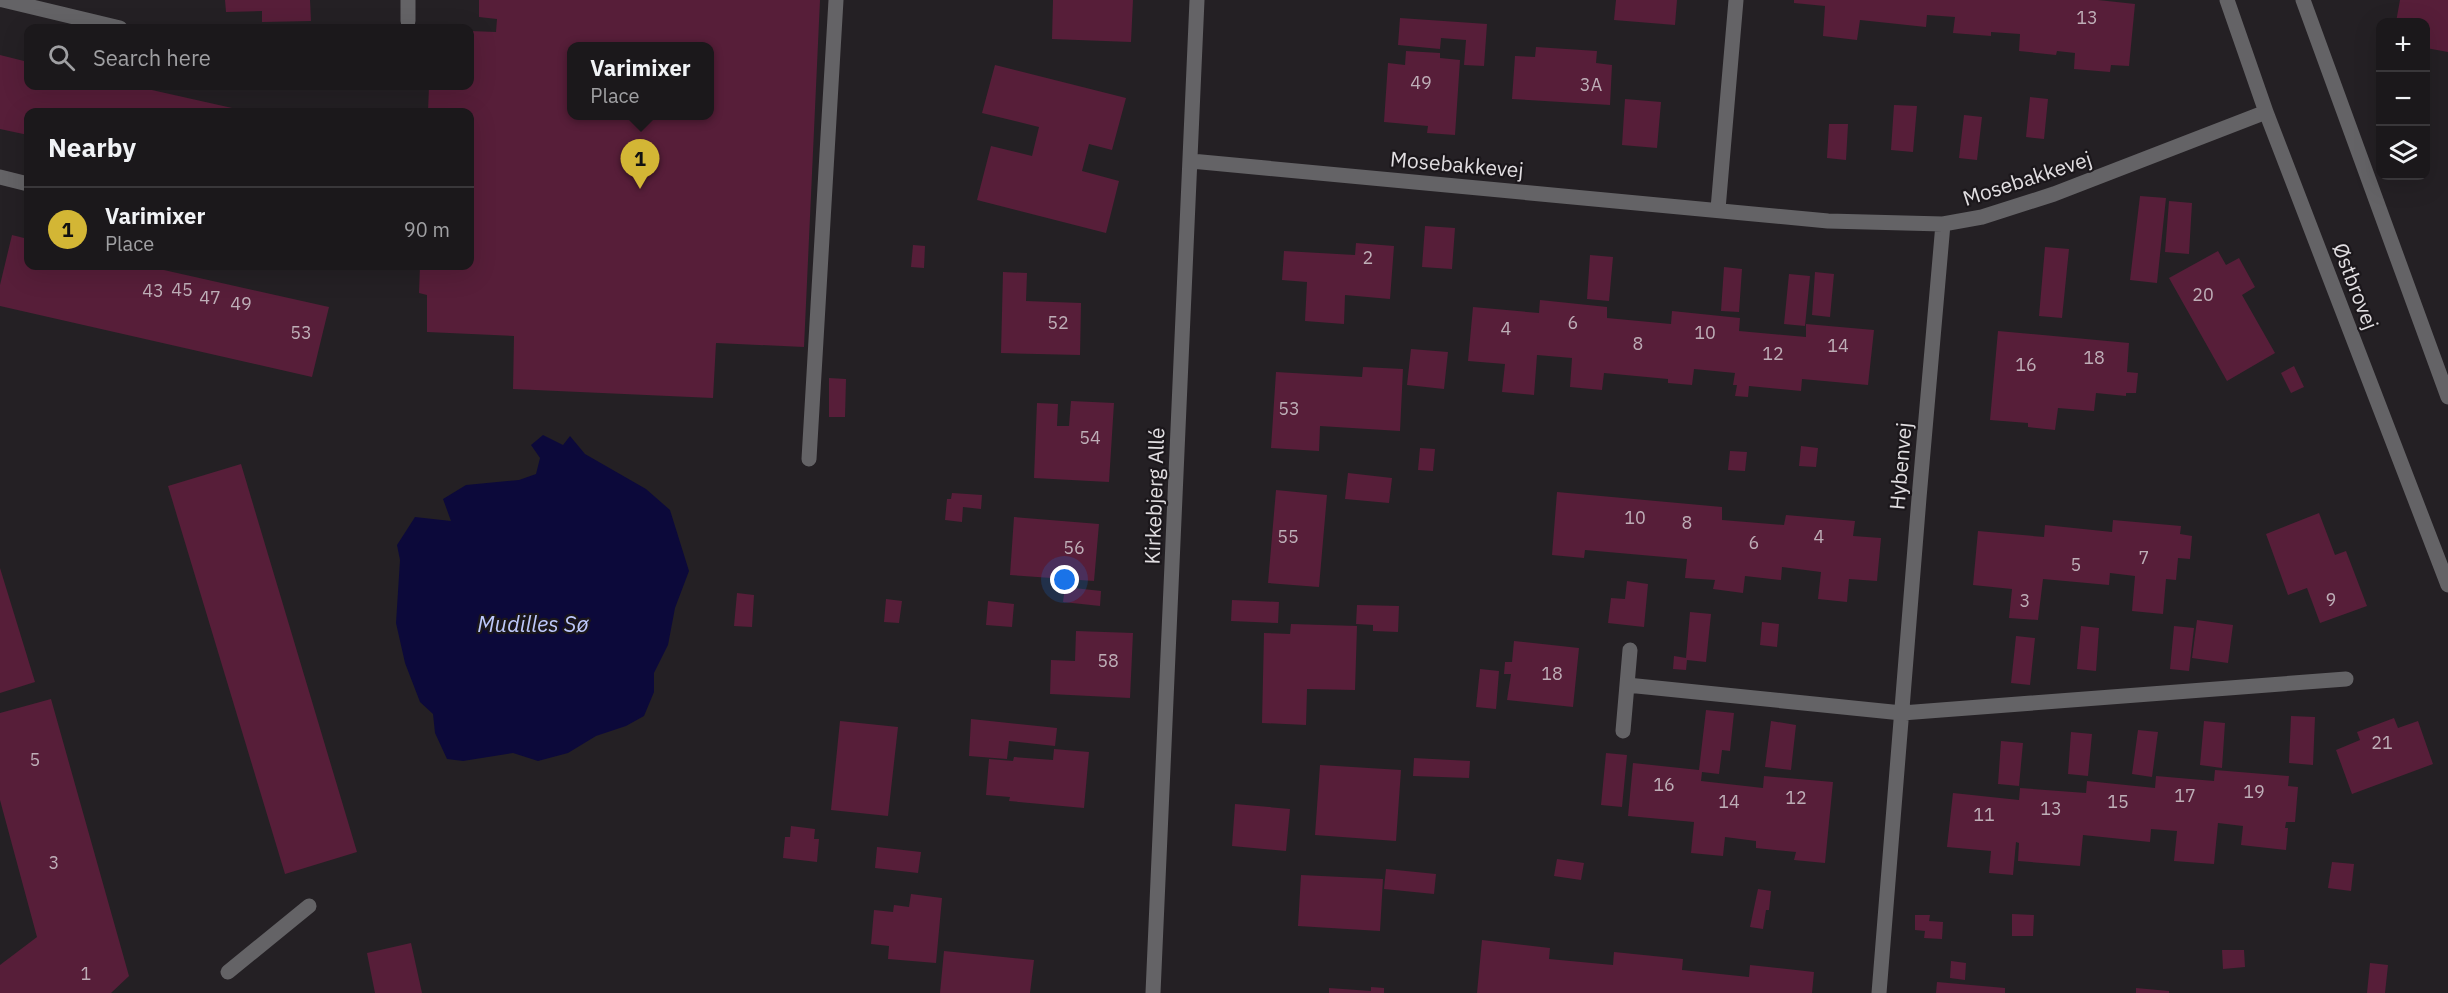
<!DOCTYPE html>
<html lang="en">
<head>
<meta charset="utf-8">
<style>
	:root { --surface:#1b181b; --page:#282528; --text:#f1f3f6; --muted:#a0a0a3; --line:#39373a; --accent:#d3b635 }
	body { margin:0; font-family:"IBM Plex Sans",sans-serif; background:var(--page); color:var(--text) }
	.controls { position:absolute; right:18px; top:18px; display:grid; overflow:hidden; border-radius:12px; box-shadow:0 6px 24px #0002 }
	.controls button { width:54px; height:54px; display:grid; place-items:center; padding:0; border:0; border-bottom:2px solid var(--line); background:var(--surface); color:var(--text); font:30px sans-serif }
	.you { position:absolute; left:1065px; top:580px; width:21px; height:21px; margin:-15px; border:4px solid #fff; border-radius:50%; background:#1a73e8; box-shadow:0 0 0 9px #1a73e833 }
	.badge { display:grid; place-items:center; width:39px; height:39px; border-radius:50%; background:var(--accent); color:#111; font-size:20px; font-weight:700 }
	.pin { position:absolute; translate:-50% -50px; filter:drop-shadow(0 2px 3px #0008) }
	.pin::after { content:''; position:absolute; top:32px; width:21px; height:18px; background:inherit; clip-path:polygon(0 0,100% 0,50% 100%) }
	.popup { position:absolute; left:567px; top:42px; width:147px; height:78px; box-sizing:border-box; display:grid; place-content:center; border-radius:12px; background:var(--surface); filter:drop-shadow(0 2px 4px #0005); font-size:20px; white-space:nowrap; color:var(--muted) }
	.popup b { font-size:22px; color:var(--text) }
	.popup::after { content:''; position:absolute; left:50%; top:100%; margin-left:-12px; border:12px solid transparent; border-top-color:var(--surface) }
	.list { margin:0; padding:0; list-style:none }
	h2 { display:flex; justify-content:space-between; align-items:center; height:78px; margin:0; padding:0 24px; font-size:26px }
	h2 small { font-size:20px; font-weight:400; color:var(--muted) }
	.list li { display:grid; grid-template-columns:39px 1fr auto; gap:18px; align-items:center; box-sizing:border-box; height:84px; padding:0 24px; border-top:2px solid var(--line) }
	.list b { display:block; font-size:22px; white-space:nowrap }
	.list p { margin:0; font-size:20px; white-space:nowrap; color:var(--muted) }
	.list em { font-size:20px; font-style:normal; color:var(--muted) }
	.icon { flex:none; width:33px; height:33px; fill:none; stroke:currentColor; stroke-width:2; stroke-linecap:round; stroke-linejoin:round }
	.map { position:relative; flex:none; width:2448px; height:993px; overflow:hidden }
	.search { position:absolute; background:var(--surface); box-shadow:0 6px 24px #0002; left:24px; top:24px; width:450px; height:66px; display:flex; align-items:center; gap:15px; box-sizing:border-box; padding:0 21px; border-radius:12px; color:var(--muted); font-size:22px }
	.panel { position:absolute; background:var(--surface); box-shadow:0 6px 24px #0002; left:24px; top:108px; width:450px; height:162px; border-radius:12px }
	.map>svg:first-child { display:block }
</style>
</head>
<body>
<div class="map">
<svg width="2448" height="993" viewBox="0 0 2448 993">
	<rect width="100%" height="100%" fill="#242024"/>
	<!-- water -->
	<path fill="#0c093a" d="M543 435 563 445 570 436 585 454 646 489 670 510 689 571 675 608 668 645 654 673V692L644 716 626 726 596 736 568 753 538 761 513 753 463 761 447 759 435 733 433 714 420 702 405 663 396 623 400 560 397 545 415 517 451 521 443 499 466 485 519 480 536 474 540 458 531 445Z"/>
	<!-- building -->
	<path fill="#571e39" fill-rule="evenodd" d="M225 0H310L311 21 262 22V11L226 12Z
		M479 0H820L804 347 716 343 713 398 513 389 514 336 427 332V295L419 293 420 266H470V112H428L429 86H470V31L496 32 497 19 479 17ZM571 46H709V116H571Z
		M1053 0H1133L1131 42 1052 39Z
		M1616 0H1677L1675 25 1614 20Z
		M1794 0H2098L2135 4 2129 66 2111 65 2110 72 2074 69 2075 53 2057 51 2056 55 2019 51 2020 34 1991 32V36L1953 33 1955 17 1927 15 1926 27 1860 20 1857 40 1823 36 1825 6 1794 3Z
		M2400 0H2448V52L2426 48V22H2396Z
		M1400 18 1487 24 1484 66 1464 65 1466 40 1441 38 1440 49 1398 45Z
		M1536 47 1597 51 1596 63 1612 65 1610 105 1512 99 1515 56 1535 57Z
		M1406 51 1440 53V58L1460 60 1455 135 1427 133 1428 126 1384 122 1388 63 1405 65Z
		M0 55 28 62V86H134L250 112H28V135L0 129Z
		M995 65 1126 98 1112 150 1089 144 1082 171 1119 181 1106 233 977 200 991 146 1032 156 1039 127 982 113Z
		M2030 97 2048 99 2044 139 2026 137Z
		M1625 99 1661 102 1657 148 1622 145Z
		M1894 105 1917 106 1913 152 1891 150Z
		M1964 115 1982 117 1977 160 1959 158Z
		M1829 124H1848L1846 160 1827 158Z
		M2140 196 2166 198 2157 283 2130 280Z
		M2169 201 2192 203 2189 254 2165 252Z
		M1425 226 1455 228 1452 269 1422 267Z
		M12 235 28 239V266H146L329 307 312 377 0 306V285Z
		M1356 243 1394 246 1390 299 1345 295 1344 324 1305 321 1307 282 1282 280 1284 251 1355 255Z
		M913 245 925 246 924 268 911 267Z
		M2045 247 2069 249 2062 318 2039 316Z
		M2218 251 2226 265 2239 258 2255 287 2242 295 2275 353 2227 381 2169 278Z
		M1590 255 1613 257 1609 301 1587 299Z
		M1724 267 1742 269 1739 312 1721 311Z
		M1003 272 1027 273 1026 301 1081 303 1080 355 1001 353Z
		M1815 272 1834 274 1830 317 1812 315Z
		M1789 274 1810 276 1805 326 1784 324Z
		M1540 300 1607 307V318L1671 324 1672 311 1740 318 1739 331 1806 337V324L1874 330 1868 385 1802 379 1801 391 1749 386 1748 397 1735 396 1737 385H1733L1735 373 1694 369 1692 385 1668 383V379L1604 373 1602 390 1570 387 1572 358 1537 355 1534 395 1502 392 1505 364 1468 361 1473 307 1539 313Z
		M1998 331 2129 343 2127 372 2138 373 2136 393H2126V396L2096 393 2094 411 2058 408 2055 430 2028 427V423L1990 420Z
		M1411 349 1448 352 1444 389 1407 385Z
		M2294 366 2304 387 2291 393 2281 373Z
		M1363 367 1403 369 1400 431 1320 426 1319 451 1271 448 1276 372 1362 377Z
		M829 378 846 379 845 417H829Z
		M1071 401 1114 403 1109 482 1034 478 1037 403 1058 404 1057 426H1069Z
		M1801 446 1818 448 1816 467 1799 466Z
		M1420 448 1435 449 1433 471 1418 470Z
		M1730 451 1747 452 1745 471 1728 470Z
		M241 464 357 852 285 874 168 486Z
		M1348 473 1392 478 1389 503 1345 499Z
		M1276 490 1327 495 1319 587 1268 583Z
		M1557 492 1722 507V520L1784 525 1786 515 1855 521 1853 536 1881 538 1877 581 1849 579 1847 602 1818 599 1821 572 1782 567 1781 580 1745 576 1743 593 1713 589 1715 580 1685 578 1687 559 1585 550 1584 558 1552 555Z
		M952 493 982 495 981 509 963 507 962 522 945 520 947 499H951Z
		M2319 513 2335 555 2346 551 2367 606 2320 623 2307 588 2288 595 2266 534Z
		M1014 517 1099 524 1094 581 1010 575Z
		M2113 520 2181 526 2180 534 2192 536 2190 559 2178 558 2176 580 2166 579 2163 614 2132 611 2135 576 2110 573 2109 585 2043 579 2038 620 2009 618 2012 589 1973 585 1978 531 2044 537 2045 525 2112 532Z
		M0 568 35 682 0 693Z
		M1627 581 1648 584 1644 627 1608 623 1611 598 1625 599Z
		M1065 587 1101 591 1100 606 1063 602Z
		M737 593 754 595 752 627 734 626Z
		M886 599 902 601 899 623 884 622Z
		M1232 600 1279 602 1278 623 1231 621Z
		M988 601 1014 604 1012 627 986 625Z
		M1357 605 1399 606 1398 632 1373 631V625L1356 624Z
		M1690 612 1711 614 1706 662 1687 660 1686 670 1673 669 1674 656 1686 658Z
		M2197 620 2233 625 2228 663 2192 658Z
		M1762 622 1779 624 1777 647 1760 645Z
		M1291 624 1357 626 1355 690 1307 689 1306 725 1262 723 1264 633 1290 634Z
		M2081 626 2099 628 2096 671 2077 669Z
		M2174 626 2194 628 2189 671 2170 669Z
		M1076 631 1133 633 1130 698 1050 694 1051 660 1075 661Z
		M2016 636 2035 638 2030 685 2011 683Z
		M1514 641 1579 648 1573 707 1507 700 1511 674H1504L1505 662H1512Z
		M1480 669 1499 671 1496 709 1476 707Z
		M51 699 129 976 111 993H0V965L37 937 0 800V713Z
		M1706 710 1734 713 1730 751 1722 750 1719 774 1702 772 1701 781 1763 788 1764 776 1833 782 1825 863 1794 860 1796 852 1756 848V841L1725 837 1723 856 1691 853 1694 822 1628 816 1633 763 1699 770Z
		M2291 716 2315 717 2313 765 2289 763Z
		M2394 718 2398 728 2418 721 2433 764 2352 794 2336 750 2360 740 2357 732Z
		M971 719 1057 728 1055 746 1009 741 1007 759 969 756Z
		M840 721 898 727 888 816 831 810Z
		M1771 721 1796 725 1791 770 1765 767Z
		M2204 721 2225 723 2222 768 2200 765Z
		M2138 730 2158 732 2152 777 2132 774Z
		M2071 732 2092 734 2088 776 2068 774Z
		M2001 741 2023 743 2019 786 1998 784Z
		M1054 749 1089 752 1084 808 1009 801 1010 797 986 795 989 759 1013 761 1014 757 1053 760Z
		M1606 753 1627 755 1622 807 1601 805Z
		M1414 758 1470 761 1469 778 1413 776Z
		M1320 765 1401 770 1396 841 1315 835Z
		M2215 770 2289 776 2288 786 2298 787 2295 822H2286L2285 828H2288L2286 850 2241 845 2243 826 2218 823 2214 864 2174 861 2177 831 2151 829 2150 842 2083 835 2080 866 2018 861 2019 843 2016 842 2013 875 1989 873 1991 851 1947 847 1953 793 2019 800 2020 788 2086 793 2087 781 2155 788 2156 776 2214 781Z
		M1235 804 1290 809 1286 851 1232 846Z
		M791 826 815 829 814 839H819L817 862 783 858 785 837H790Z
		M877 847 921 852 918 873 875 868Z
		M1557 859 1584 863 1581 880 1554 876Z
		M2332 862 2354 864 2351 891 2328 888Z
		M1386 869 1436 874 1434 894 1384 889Z
		M1301 875 1383 879 1380 931 1298 926Z
		M1758 889 1771 891 1769 910H1766L1763 929 1750 927Z
		M911 894 942 898 936 963 888 959 889 946 871 944 874 910 893 912 894 905 909 907Z
		M2012 914 2034 915 2033 936H2012Z
		M1915 915H1930L1929 921 1943 922 1942 939 1924 938 1925 931 1915 930Z
		M1482 940 1550 948 1549 959 1613 965 1614 952 1683 959 1682 970 1749 977 1750 965 1814 972 1812 993H1477Z
		M411 943 422 993H375L367 953Z
		M2222 950H2244L2245 967 2223 969Z
		M944 951 1034 960 1030 993H940Z
		M1951 961 1966 963 1965 980 1950 978Z
		M2370 963 2388 965 2385 993H2367Z
		M1937 982 2005 988V993H1936Z
		M1371 987 1384 988V993H1329V988L1371 991Z
		M2136 988 2169 991V993H2136Z"/>
	<g fill="none" stroke-linecap="round" stroke-linejoin="round">
		<!-- minor -->
		<path stroke="#646366" stroke-width="15" d="M3 0 120 28
			M2227 0 2266 112 2448 585
			M2303 0 2448 397
			M408 21V0
			M1191 161 1828 221 1943 224 1982 217 2054 194 2266 112
			M0 177 28 184
			M1718 209 1736 0
			M809 459 836 0
			M1627 685 1902 713 2346 679
			M1623 731 1630 650
			M228 972 309 906
			M1153 993 1197 0
			M1879 993 1919 498 1943 224"/>
	</g>
	<g text-anchor="middle" dominant-baseline="central" stroke-width="4.5" stroke-linejoin="round" paint-order="stroke">
		<!-- number labels -->
		<g font-size="18" fill="#beaeb7">
			<text x="2087" y="17">13</text>
			<text x="1421" y="82">49</text>
			<text x="1591" y="84">3A</text>
			<text x="1368" y="257">2</text>
			<text x="182" y="289">45</text>
			<text x="153" y="290">43</text>
			<text x="2203" y="294">20</text>
			<text x="210" y="297">47</text>
			<text x="241" y="303">49</text>
			<text x="1058" y="322">52</text>
			<text x="1573" y="322">6</text>
			<text x="1506" y="328">4</text>
			<text x="301" y="332">53</text>
			<text x="1705" y="332">10</text>
			<text x="1638" y="343">8</text>
			<text x="1838" y="345">14</text>
			<text x="1773" y="353">12</text>
			<text x="2094" y="357">18</text>
			<text x="2026" y="364">16</text>
			<text x="1289" y="408">53</text>
			<text x="1090" y="437">54</text>
			<text x="1635" y="517">10</text>
			<text x="1687" y="522">8</text>
			<text x="1288" y="536">55</text>
			<text x="1819" y="536">4</text>
			<text x="1754" y="542">6</text>
			<text x="1074" y="547">56</text>
			<text x="2144" y="557">7</text>
			<text x="2076" y="564">5</text>
			<text x="2331" y="599">9</text>
			<text x="2025" y="600">3</text>
			<text x="1108" y="660">58</text>
			<text x="1552" y="673">18</text>
			<text x="2382" y="742">21</text>
			<text x="35" y="759">5</text>
			<text x="1664" y="784">16</text>
			<text x="2254" y="791">19</text>
			<text x="2185" y="795">17</text>
			<text x="1796" y="797">12</text>
			<text x="1729" y="801">14</text>
			<text x="2118" y="801">15</text>
			<text x="2051" y="808">13</text>
			<text x="1984" y="814">11</text>
			<text x="54" y="862">3</text>
			<text x="86" y="973">1</text>
		</g>
		<!-- street labels -->
		<g font-size="21" fill="#e1dee1" stroke="#1b171b">
			<text transform="translate(1457 164) rotate(5)">Mosebakkevej</text>
			<text transform="translate(2027 178) rotate(-18)">Mosebakkevej</text>
			<text transform="translate(2356 286) rotate(69)">Østbrovej</text>
			<text transform="translate(1900 466) rotate(-85)">Hybenvej</text>
			<text transform="translate(1154 496) rotate(-88)">Kirkebjerg Allé</text>
		</g>
		<!-- water labels -->
		<g font-size="22" font-style="italic" fill="#bdc8fb" stroke="#1b171b">
			<text x="533" y="623">Mudilles Sø</text>
		</g>
	</g>
</svg>
<div class="controls">
<button>+</button>
<button>−</button>
<button><svg class="icon" aria-label="layers" viewBox="0 0 24 24"><path d="M12 4l9 5-9 5-9-5zM3 14l9 5 9-5"/></svg></button>
</div>
<div class="you"></div>
<div class="pin badge" style="left:640px;top:189px">1</div>
<div class="popup"><b>Varimixer</b>Place</div>
<div class="search"><svg class="icon" aria-label="search" viewBox="0 0 24 24"><circle cx="10" cy="10" r="6"/><path d="M15 15l6 6"/></svg>Search here</div>
<section class="panel">
<h2>Nearby<small></small></h2>
<ul class="list">
<li><span class="badge">1</span><div><b>Varimixer</b><p>Place</p></div><em>90 m</em></li>
</ul>
</section>
</div>
</body>
</html>
